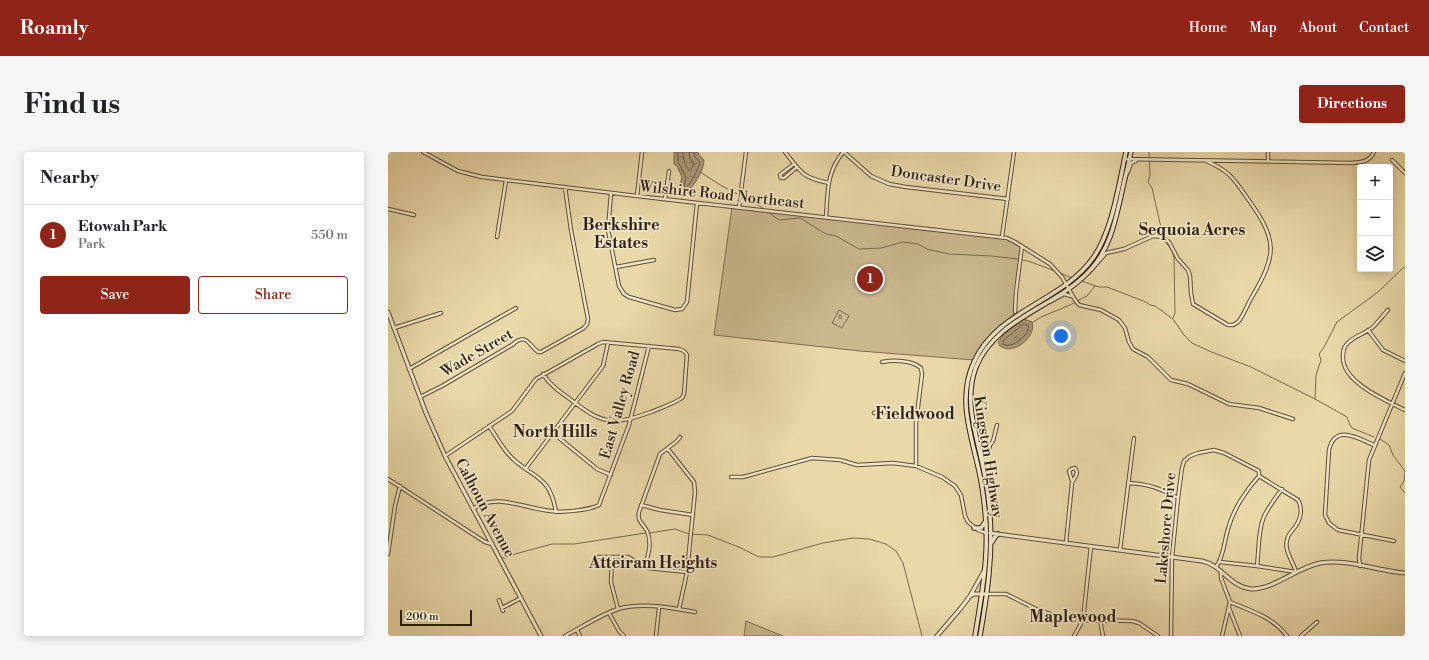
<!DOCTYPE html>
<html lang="en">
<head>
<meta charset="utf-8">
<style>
	:root { --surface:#fff; --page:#f6f6f6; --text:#202124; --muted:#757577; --line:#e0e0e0; --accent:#8f2418 }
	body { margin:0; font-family:"Libre Bodoni",serif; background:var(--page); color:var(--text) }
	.controls { position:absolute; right:12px; top:12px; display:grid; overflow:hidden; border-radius:4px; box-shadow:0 2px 10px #0003 }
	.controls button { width:36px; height:36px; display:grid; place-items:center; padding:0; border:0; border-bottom:1px solid var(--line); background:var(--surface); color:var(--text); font:20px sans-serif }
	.scale { position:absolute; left:12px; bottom:10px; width:72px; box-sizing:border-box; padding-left:4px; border:2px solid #312017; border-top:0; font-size:11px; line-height:14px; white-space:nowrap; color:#312017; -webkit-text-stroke:3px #f1e6c6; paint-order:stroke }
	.you { position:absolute; left:673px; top:184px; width:14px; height:14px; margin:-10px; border:3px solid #fff; border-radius:50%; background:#1a73e8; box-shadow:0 0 0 6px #1a73e833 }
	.badge { display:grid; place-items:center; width:26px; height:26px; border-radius:50%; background:var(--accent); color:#fff; font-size:13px; font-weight:700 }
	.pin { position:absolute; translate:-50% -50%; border:2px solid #fff; box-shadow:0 1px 4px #0006 }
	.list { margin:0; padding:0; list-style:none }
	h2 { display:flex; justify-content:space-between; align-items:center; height:52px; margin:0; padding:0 16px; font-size:17px }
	h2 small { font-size:13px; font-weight:400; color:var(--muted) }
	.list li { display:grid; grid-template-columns:26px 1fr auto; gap:12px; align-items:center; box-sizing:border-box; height:60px; padding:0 16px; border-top:1px solid var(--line) }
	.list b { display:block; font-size:15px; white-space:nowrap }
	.list p { margin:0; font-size:13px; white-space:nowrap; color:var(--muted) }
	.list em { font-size:13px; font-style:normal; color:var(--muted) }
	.actions { display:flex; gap:8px; padding:12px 16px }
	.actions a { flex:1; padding:9px 0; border:1px solid var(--accent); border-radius:4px; text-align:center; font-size:14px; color:var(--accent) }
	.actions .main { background:var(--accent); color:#fff }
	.icon { flex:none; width:22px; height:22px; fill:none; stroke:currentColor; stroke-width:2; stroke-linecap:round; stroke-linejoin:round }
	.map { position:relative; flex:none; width:1017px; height:484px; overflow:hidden; border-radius:4px }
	header { display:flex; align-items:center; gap:24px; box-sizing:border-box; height:56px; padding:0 20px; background:var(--accent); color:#fff }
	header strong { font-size:19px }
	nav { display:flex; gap:22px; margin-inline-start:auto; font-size:14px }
	.intro { display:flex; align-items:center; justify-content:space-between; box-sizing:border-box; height:96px; padding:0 24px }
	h1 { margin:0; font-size:28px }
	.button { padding:10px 18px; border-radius:4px; background:var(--accent); color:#fff; font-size:14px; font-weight:700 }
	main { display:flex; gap:24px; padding:0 24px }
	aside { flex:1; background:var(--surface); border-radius:4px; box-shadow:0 2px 10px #0003 }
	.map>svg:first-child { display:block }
</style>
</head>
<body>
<header>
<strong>Roamly</strong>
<nav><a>Home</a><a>Map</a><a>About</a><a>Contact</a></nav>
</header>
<div class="intro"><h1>Find us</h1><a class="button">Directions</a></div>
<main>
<aside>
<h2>Nearby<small></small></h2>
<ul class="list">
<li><span class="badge">1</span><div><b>Etowah Park</b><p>Park</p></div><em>550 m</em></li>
</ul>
<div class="actions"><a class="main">Save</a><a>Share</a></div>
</aside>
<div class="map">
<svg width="1017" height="484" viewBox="0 0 1017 484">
	<defs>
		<pattern id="cemetery-stones" width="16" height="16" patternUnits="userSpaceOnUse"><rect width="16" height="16" fill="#cab98f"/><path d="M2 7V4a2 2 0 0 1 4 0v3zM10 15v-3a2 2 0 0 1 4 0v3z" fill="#a59674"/></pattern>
		<pattern id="water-ripples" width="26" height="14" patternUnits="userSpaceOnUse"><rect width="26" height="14" fill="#a97"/><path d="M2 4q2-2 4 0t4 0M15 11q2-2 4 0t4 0" fill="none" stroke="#8b7c61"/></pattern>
	</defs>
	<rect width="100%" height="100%" fill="#e9d8a8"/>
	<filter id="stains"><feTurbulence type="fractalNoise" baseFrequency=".005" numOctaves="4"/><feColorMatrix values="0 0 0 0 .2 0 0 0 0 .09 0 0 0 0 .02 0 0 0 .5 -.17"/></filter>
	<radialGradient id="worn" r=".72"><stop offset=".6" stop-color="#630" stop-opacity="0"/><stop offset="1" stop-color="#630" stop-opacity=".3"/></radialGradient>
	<!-- green -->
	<path fill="#cab98f" stroke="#7e6c53" d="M344 55 614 85 634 94 627 160 586 208 472 199 326 183Z
		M358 469 395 484H356Z"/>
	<!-- cemetery -->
	<path fill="url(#cemetery-stones)" stroke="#7e6c53" d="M451 158 461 164 454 176 444 171Z"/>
	<!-- water -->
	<path fill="url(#water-ripples)" stroke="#7a6951" d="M286 0H310L311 3 316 8C316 18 305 37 297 41L291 40 289 35 292 33 294 25 289 14 286 12Z
		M636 167 644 170C649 185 625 204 612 194L610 190 615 183Z"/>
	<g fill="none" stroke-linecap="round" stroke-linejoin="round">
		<!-- shore -->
		<path stroke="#6e5c47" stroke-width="1" d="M290 0V10L298 25 296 34 298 36C302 32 311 17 312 10L307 5 306 0
			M295 0C295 6 297 15 302 19L306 12 302 7 301 0
			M636 172 640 173 641 175C639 184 625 197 615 192L616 188Z"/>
		<!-- stream -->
		<path stroke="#7a6951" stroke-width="1" d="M761 0 762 24 760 30 764 36 775 84
			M312 20 334 34 367 51 376 57
			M380 60 391 68 412 66 438 82 448 84 471 97 493 96 515 90 530 92 541 98H543L561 102 604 104 629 107 640 109 667 119
			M777 89 784 99 786 106 787 161 785 166
			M672 121 684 126
			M693 129 711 135H719L758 150 762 153 767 154 785 167 796 183 804 191 821 199 863 215 927 247 959 265 962 273 964 276 986 285
			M644 171 653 165 682 153 695 146 699 144 707 134
			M927 247 928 223 933 208 931 202 936 195 949 170 990 140 1016 115H1017
			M992 287 1001 293 1005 303 1017 319 1016 329 1012 335 1017 341
			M261 381 287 377 301 382 320 383 353 396 371 405H385L435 391 465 386 481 387 498 392 508 399 515 411 534 484
			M113 406H119L127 402 164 392H186L258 381"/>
		<defs>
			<path id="minor" d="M35 0 70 19 94 25 249 44 619 86 627 90 662 112 674 125 687 148 691 153 713 158 731 168 737 176 741 190 745 197 760 205 783 228 800 232 841 252 871 256 905 267
				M397 0C413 20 414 26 441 31
				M456 0 483 24 501 32 518 35 620 47
				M880 0V9
				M736 7 964 11C974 10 981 10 986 0
				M1004 8 1017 21
				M406 12 393 22 392 23 393 26H396L409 15
				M740 20 743 11 748 9
				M223 41 220 78 231 134 236 142 241 145 287 158 294 157 299 150 309 51
				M249 44 254 0
				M277 47 281 19
				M351 55 358 0
				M0 57 26 63
				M438 65C440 39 438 22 455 0
				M109 85 118 28
				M614 85 626 0
				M228 115 266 108
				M704 117 718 101 736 97 765 84 774 85 781 90 790 107 800 118 802 124 803 141 805 152 840 173H845L850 170C856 163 859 153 864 145 889 102 890 89 860 47 846 27 842 19 818 9
				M662 150 676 142 683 144
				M1000 158C995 163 987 175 981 178 973 183 964 185 958 193 955 197 955 200 955 205 954 230 997 248 1017 258
				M627 160 628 140 634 94
				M6 176 53 161
				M980 178 995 198 1017 209
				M494 210C506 208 524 208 533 216L534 222 528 271V314
				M21 217 128 156
				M32 245 54 234 124 193C138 180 140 192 150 200H153L196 176 199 172 200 167 183 78 177 35
				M486 261 492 259 528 266
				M101 274C109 285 115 298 125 307 147 327 162 324 168 360
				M165 281 209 317 223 323
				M986 293C971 287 947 271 941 298L937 363 941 371 950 378 1006 389
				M600 296 605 289 609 273
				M280 297 306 330 307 340 299 420 291 457
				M57 304 124 259 148 227 210 192 215 190 291 197 296 199 299 203 296 242 294 246C285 252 273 256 263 260 224 274 214 272 182 247 172 240 162 233 155 222
				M138 316 215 214 220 191
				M343 325H355L424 306 452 308 469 313 505 311 528 314 554 325 567 334 573 343 577 364 580 370 590 378 598 381
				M0 327 97 390 104 392
				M740 331C761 332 771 336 790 346
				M253 353 272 358 305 363
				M85 357C108 340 138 357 163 359 175 361 201 358 211 353L241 273 261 194
				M678 391 684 331C686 325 692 322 687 316L683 317 681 319 684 329
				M732 398 746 286
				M0 402 7 354 12 334
				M210 405H240L260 416 299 420
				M224 405 223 430 230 457
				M832 410 869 414 908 420C905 409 896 399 899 388 900 382 904 379 907 375 913 367 915 356 910 348L871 324
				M256 414C261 404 264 390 259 379 255 371 249 370 251 360L272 302 289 289 292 285
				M869 414C871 398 870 381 875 367 879 356 887 347 894 337
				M972 414 971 406 981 308 1017 221
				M828 415C836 404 836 390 840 377 845 358 858 338 871 324
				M833 419V426L842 450
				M599 442H618L650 458 671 465 695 468 744 469 751 471 770 484
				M111 448 115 459
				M842 450C863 459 885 465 899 484
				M114 456 133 446
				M841 456 852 484
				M221 461 231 479 236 484
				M712 468 715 484
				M189 478 192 484
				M177 484C194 475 212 463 230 457 255 450 283 456 307 460
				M268 484 271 456
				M686 484 695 468 703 394
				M783 484 784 405 790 346 794 316 796 309 802 304 810 301 826 298 836 301 871 319V324
				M834 484 842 450
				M913 484 929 470"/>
			<path id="tertiary" d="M0 160 38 261 57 304 153 484
				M602 381 814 409C834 413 842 435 863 437 885 438 910 415 932 411 958 406 990 419 1017 421
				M582 444 596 419
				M549 484 573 456 582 444 586 442H599"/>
			<path id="secondary" d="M590 291 595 295H601
				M594 307 597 298
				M586 376H593L597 370
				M604 390 607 385 610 382
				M587 484C593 447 600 410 598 373 597 355 595 337 591 319 583 282 569 246 586 210 609 158 674 150 705 106 724 80 731 32 738 0
				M592 484C599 444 605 404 602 364 601 345 598 328 594 310 587 278 576 247 588 215 609 164 671 155 704 116 722 95 727 70 733 44 736 29 740 15 743 0"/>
		</defs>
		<!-- minor casing -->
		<use href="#minor" stroke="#5f4e3b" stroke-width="4.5"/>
		<!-- tertiary casing -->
		<use href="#tertiary" stroke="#5f4e3b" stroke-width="5"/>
		<!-- secondary casing -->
		<use href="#secondary" stroke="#312017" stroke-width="5.5"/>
		<!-- minor -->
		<use href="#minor" stroke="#f1e6c6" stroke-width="2.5"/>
		<!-- tertiary -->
		<use href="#tertiary" stroke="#f1e6c6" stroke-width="3"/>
		<!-- secondary -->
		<use href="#secondary" stroke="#f1e6c6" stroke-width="3.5"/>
	</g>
	<g text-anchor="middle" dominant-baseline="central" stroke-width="3.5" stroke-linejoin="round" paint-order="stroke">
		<!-- street labels -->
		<g font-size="15" fill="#312017" stroke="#f1e6c6">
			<text transform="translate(558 27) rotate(8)">Doncaster Drive</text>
			<text transform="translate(334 43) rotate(6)">Wilshire Road Northeast</text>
			<text transform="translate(89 201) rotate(-30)">Wade Street</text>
			<text transform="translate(232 253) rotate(-74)">East Valley Road</text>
			<text transform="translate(600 305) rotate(81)">Kingston Highway</text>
			<text transform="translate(97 356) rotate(62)">Calhoun Avenue</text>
			<text transform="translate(778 376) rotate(-85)">Lakeshore Drive</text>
		</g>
		<!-- neighbourhood labels -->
		<g font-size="16" font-weight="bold" fill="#312017" stroke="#f1e6c6">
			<text x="233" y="73">Berkshire<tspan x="233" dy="18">Estates</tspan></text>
			<text x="804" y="78">Sequoia Acres</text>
			<text x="527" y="262">Fieldwood</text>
			<text x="167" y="280">North Hills</text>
			<text x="265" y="411">Atteiram Heights</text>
			<text x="685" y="465">Maplewood</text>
		</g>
	</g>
	<rect width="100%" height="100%" filter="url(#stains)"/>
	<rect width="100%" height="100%" fill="url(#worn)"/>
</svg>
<div class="controls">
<button>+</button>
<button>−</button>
<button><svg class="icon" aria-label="layers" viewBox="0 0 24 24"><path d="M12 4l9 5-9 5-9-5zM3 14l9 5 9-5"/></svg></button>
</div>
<div class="scale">200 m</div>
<div class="you"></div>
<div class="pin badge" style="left:482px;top:127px">1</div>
</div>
</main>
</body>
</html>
